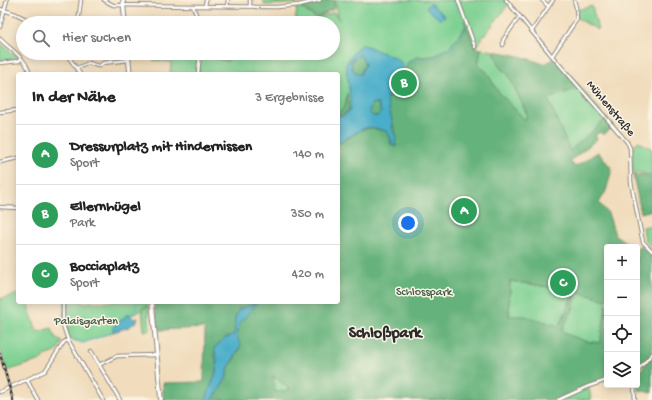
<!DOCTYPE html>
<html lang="de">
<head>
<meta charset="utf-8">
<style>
	:root { --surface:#fff; --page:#f6f6f6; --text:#222; --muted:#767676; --line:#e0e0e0; --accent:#d1495b }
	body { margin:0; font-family:"Gochi Hand",sans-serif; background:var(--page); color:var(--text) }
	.controls { position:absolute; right:12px; bottom:12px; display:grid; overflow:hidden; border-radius:4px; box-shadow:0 2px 10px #0003 }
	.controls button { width:36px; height:36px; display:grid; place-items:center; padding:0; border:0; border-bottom:1px solid var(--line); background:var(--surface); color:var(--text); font:20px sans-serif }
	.you { position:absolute; left:408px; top:223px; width:14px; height:14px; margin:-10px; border:3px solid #fff; border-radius:50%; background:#1a73e8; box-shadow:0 0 0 6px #1a73e833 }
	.badge { display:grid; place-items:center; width:26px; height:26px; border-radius:50%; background:var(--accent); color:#fff; font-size:13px; font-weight:700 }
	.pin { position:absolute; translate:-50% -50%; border:2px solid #fff; box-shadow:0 1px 4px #0006 }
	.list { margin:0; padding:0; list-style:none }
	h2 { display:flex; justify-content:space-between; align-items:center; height:52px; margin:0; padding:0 16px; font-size:17px }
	h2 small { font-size:13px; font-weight:400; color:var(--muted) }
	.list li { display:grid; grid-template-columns:26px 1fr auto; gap:12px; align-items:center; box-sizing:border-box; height:60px; padding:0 16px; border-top:1px solid var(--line) }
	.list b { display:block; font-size:15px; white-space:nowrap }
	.list p { margin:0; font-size:13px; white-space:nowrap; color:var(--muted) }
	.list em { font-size:13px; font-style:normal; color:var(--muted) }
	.icon { flex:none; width:22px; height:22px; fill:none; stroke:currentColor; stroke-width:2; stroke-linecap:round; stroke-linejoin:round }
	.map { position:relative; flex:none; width:652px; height:400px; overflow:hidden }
	.search { position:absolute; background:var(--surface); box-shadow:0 2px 10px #0003; left:16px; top:16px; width:324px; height:44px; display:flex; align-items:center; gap:10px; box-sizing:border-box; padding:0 14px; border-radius:22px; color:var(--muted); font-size:15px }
	.panel { position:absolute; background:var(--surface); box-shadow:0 2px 10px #0003; left:16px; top:72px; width:324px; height:232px; border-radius:4px }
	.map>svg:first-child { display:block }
</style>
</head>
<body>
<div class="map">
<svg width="652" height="400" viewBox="0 0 652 400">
	<rect width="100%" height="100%" fill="#fcf5e5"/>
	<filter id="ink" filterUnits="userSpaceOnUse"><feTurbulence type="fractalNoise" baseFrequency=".025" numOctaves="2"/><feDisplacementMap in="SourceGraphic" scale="8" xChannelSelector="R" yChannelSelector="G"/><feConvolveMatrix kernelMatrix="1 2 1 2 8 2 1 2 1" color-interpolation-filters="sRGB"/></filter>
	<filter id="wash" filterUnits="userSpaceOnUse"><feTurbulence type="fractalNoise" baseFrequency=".012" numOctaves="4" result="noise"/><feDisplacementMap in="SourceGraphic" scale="16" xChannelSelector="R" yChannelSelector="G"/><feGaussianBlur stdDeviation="0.9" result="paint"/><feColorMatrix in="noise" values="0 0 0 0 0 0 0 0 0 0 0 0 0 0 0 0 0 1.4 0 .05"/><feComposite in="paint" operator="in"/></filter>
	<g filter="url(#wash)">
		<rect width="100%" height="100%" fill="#f1ddbd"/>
		<!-- green -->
		<path fill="#7dd092" stroke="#547e5e" d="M264 0H302V3L264 5Z
			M335 0H506L509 4 475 47 464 20 466 26 449 48 444 49 435 56 418 57 408 62 397 88 386 99C392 114 397 129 397 145L395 148 383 130 369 128 363 129 338 144V74H200V70L199 69 198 74H170L171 62 153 60 154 53H200V56L228 61 231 56 229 53H243V56L249 61 258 53H333V23H295L297 8 299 7 317 19 334 12 339 20Z
			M592 6 598 30 577 18V10Z
			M0 43 18 57 16 59 0 60Z
			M481 49 494 51 501 69 508 74 527 114 525 121 497 90 486 71 478 65Z
			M581 87 606 118 570 152 548 99Z
			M638 141 652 149 651 175 632 171 633 148Z
			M459 203H465L468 208 465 215 463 216Z
			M652 225V248L645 240 643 227Z
			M510 281 574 291 559 326 509 316Z
			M577 292 607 300 601 343 585 341 565 334 562 329 573 309Z
			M18 294V302H27L37 332 52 328 55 337 62 342 56 352 44 356V359L7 371 0 348V299Z
			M65 302H83L84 304 88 302H148V305C143 307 139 312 134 314 126 317 114 322 113 332L83 343 69 338 64 315Z
			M148 306 150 330 144 331 142 309Z
			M273 376 290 389 286 391 275 392Z
			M589 387 591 400H561Z"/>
		<!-- forest -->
		<path fill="#66b27c" stroke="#486e54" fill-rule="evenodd" d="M330 0H334L335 8 317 18 301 7Z
			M466 26 475 47 481 49 478 65 486 71 497 90 525 120 527 114 508 74 501 69 494 51 520 56 544 64 554 59 581 87 548 99 570 151 607 118 614 126 603 135 600 132 595 135 597 139 570 161 575 167 598 152 612 169 606 191 599 203 608 213 615 235 633 247H607V300L577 292 573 309 562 329 566 334 585 341 600 343 607 303V379L590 384 555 400H213L226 379 229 367 240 349 214 353C221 369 210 385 206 400H163V383L204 382 205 328 158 330 154 302H255L254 304 239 309 235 318 237 338 239 324 258 302H338V144L363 129 369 128 386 131 390 136 391 145 396 147 395 140 397 137C392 125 391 112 386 99 394 91 403 88 410 80L409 73 406 67 408 62 418 57 435 56 444 49 449 48ZM459 203H465L468 208 465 215 463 216ZM510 281 574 291 569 307 559 326 525 316H509ZM273 376 290 389 286 391 275 392Z
			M217 53H229L230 58 228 61 216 59Z
			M243 53H258L249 61 243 56Z
			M360 54 365 64 360 75 352 69 351 61Z
			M347 93 349 110 342 116 338 115 345 106Z
			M372 103 378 104 381 112 379 116H373L369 113Z
			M633 174 652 176V210L641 213Z
			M643 243 652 252V352L644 363 637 368V249Z
			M652 355V393L638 390 637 375Z"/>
		<!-- water -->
		<path fill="#4aaec9" stroke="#3a6c7a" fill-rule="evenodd" d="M430 3 445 16 441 20 426 8Z
			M361 45C369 45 374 50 381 52 397 58 409 61 398 79 394 85 392 91 386 97L393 124 392 129 397 137 395 140 396 147 392 145 390 136 386 131 369 127 363 129 338 143V116H343L350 110C351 95 347 80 346 64L356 49ZM360 54 365 64 360 75 352 69 351 61ZM372 103 378 104 381 112 378 116H373L369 113Z
			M255 302H258L239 324 237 338 241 345 229 367 226 379 213 400H206L216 372 217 359 214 348 224 339 234 335 235 318 239 309 254 304Z
			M130 314 133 319 138 318 137 321 129 327 113 332V327L122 320 126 315Z"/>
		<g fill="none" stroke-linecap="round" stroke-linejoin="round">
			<!-- stream -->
			<path stroke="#4aaec9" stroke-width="1" d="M452 0 454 2
				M453 0 458 11 457 12
				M406 64 436 58 444 50 451 49 464 31
				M311 74 317 66
				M130 315 136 309V302
				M69 339 83 343 113 332"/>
		</g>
	</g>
	<g filter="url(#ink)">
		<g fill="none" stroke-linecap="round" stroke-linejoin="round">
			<defs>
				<path id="street" d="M104 0 113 5 277 7 299 5 320 0
					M458 0 475 47
					M506 0 552 56 627 142 630 148 631 182 641 233 643 242 652 251
					M542 0 548 6
					M193 6 199 23
					M205 6 206 0
					M227 6 228 0
					M250 7V0
					M0 9 16 14 34 23
					M78 23 81 0
					M0 27 7 0
					M532 31 553 0
					M0 39C11 50 26 58 30 74
					M503 45V40L520 16
					M66 53 80 74
					M552 56 577 19 576 7 574 0
					M70 58 73 53
					M0 63 19 61 21 58
					M100 66 103 63 129 60
					M77 68 89 63 98 66
					M198 74 200 53
					M0 112 18 110
					M0 162 18 158
					M0 207 18 208
					M63 302V325L68 340 103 400
					M91 351 120 400
					M99 365 117 356 157 355
					M637 371 652 354
					M27 380 38 400
					M634 385 635 400
					M0 392 45 371 64 342 68 340
					M558 400 589 386 607 380"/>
				<path id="secondary" d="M123 0 125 23
					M128 53 130 74
					M152 302 161 400"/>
			</defs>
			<!-- street casing -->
			<use href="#street" stroke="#8e8474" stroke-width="4.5"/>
			<!-- secondary casing -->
			<use href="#secondary" stroke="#8e8474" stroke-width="5.5"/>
			<!-- street -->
			<use href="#street" stroke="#fff" stroke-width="2.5"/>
			<!-- secondary -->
			<use href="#secondary" stroke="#fff" stroke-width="3.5"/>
			<defs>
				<path id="rail" d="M0 354 13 400"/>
			</defs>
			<!-- rail casing -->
			<use href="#rail" stroke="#2b2b2b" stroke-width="2.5"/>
			<!-- rail -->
			<use href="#rail" stroke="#fcf5e5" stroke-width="1" stroke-dasharray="3" stroke-linecap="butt"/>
		</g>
	</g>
	<g text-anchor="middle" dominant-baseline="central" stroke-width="3" stroke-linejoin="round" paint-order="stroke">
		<!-- street labels -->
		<g font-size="12" fill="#2b2b2b" stroke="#fcf5e5">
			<text transform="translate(610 109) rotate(50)">Mühlenstraße</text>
		</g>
		<!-- park labels -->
		<g font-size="12" fill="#445d4a" stroke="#fcf5e5">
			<text x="424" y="293">Schlosspark</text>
			<text x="86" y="322">Palaisgarten</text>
		</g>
		<!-- district labels -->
		<g font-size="16" font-weight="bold" fill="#2b2b2b" stroke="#fcf5e5">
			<text x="385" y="334">Schloßpark</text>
		</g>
	</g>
</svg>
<div class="controls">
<button>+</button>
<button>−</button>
<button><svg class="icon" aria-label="locate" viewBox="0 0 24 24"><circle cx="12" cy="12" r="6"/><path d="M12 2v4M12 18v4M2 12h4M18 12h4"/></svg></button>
<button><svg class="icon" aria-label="layers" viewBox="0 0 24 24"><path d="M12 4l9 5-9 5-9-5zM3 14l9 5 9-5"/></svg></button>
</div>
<div class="you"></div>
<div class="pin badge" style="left:464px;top:211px;background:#2e9e5b">A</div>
<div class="pin badge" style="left:404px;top:83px;background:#2e9e5b">B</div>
<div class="pin badge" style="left:563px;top:283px;background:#2e9e5b">C</div>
<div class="search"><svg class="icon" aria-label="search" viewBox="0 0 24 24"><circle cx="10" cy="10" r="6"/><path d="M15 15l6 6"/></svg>Hier suchen</div>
<section class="panel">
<h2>In der Nähe<small>3 Ergebnisse</small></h2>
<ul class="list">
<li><span class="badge" style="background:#2e9e5b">A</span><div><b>Dressurplatz mit Hindernissen</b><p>Sport</p></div><em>140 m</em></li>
<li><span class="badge" style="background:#2e9e5b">B</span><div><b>Ellernhügel</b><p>Park</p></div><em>350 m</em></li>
<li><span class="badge" style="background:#2e9e5b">C</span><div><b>Bocciaplatz</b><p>Sport</p></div><em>420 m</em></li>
</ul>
</section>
</div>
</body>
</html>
